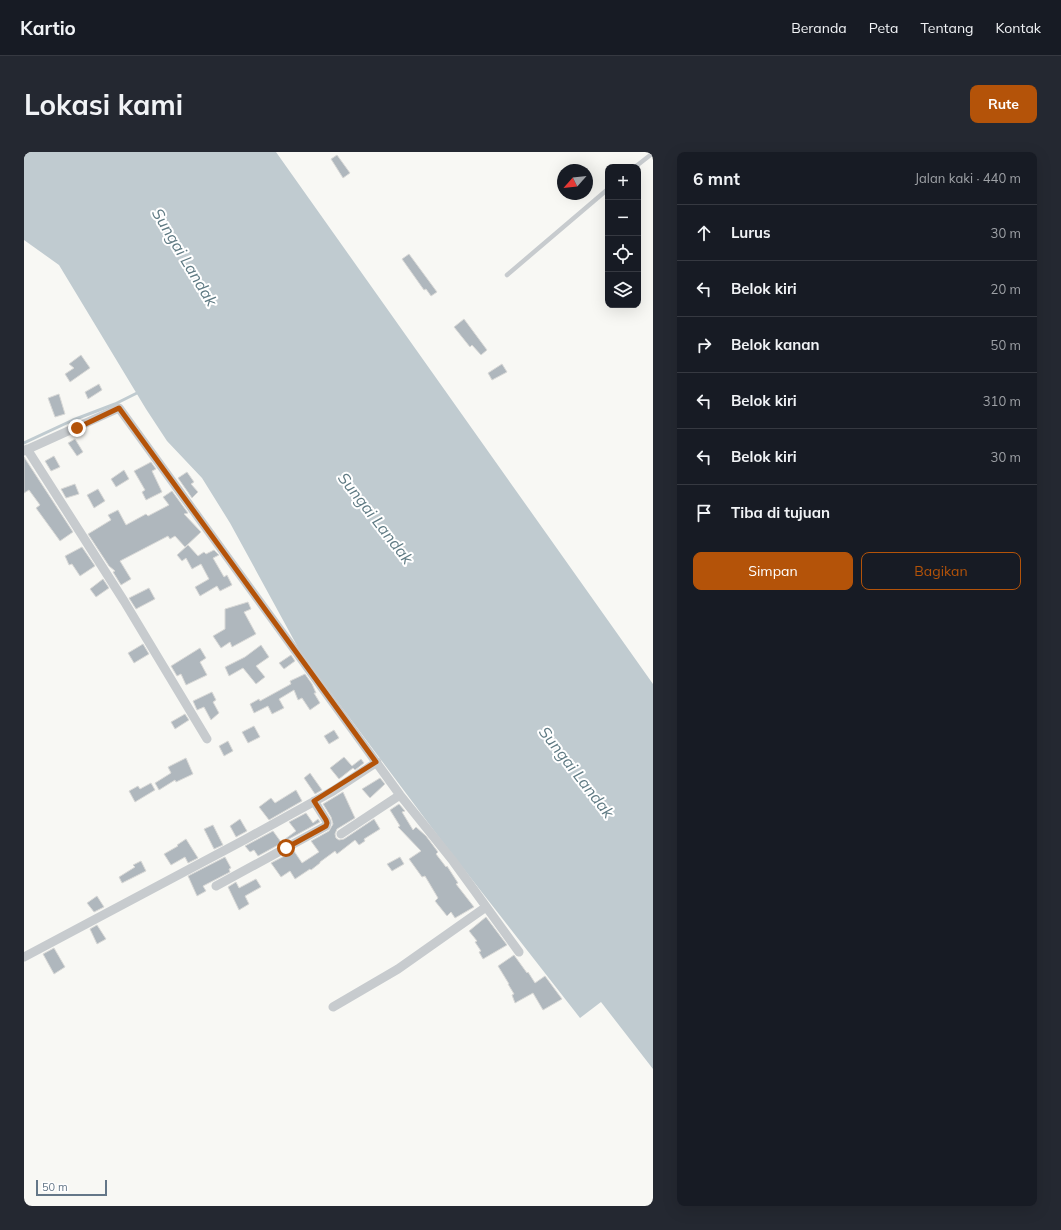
<!DOCTYPE html>
<html lang="id">
<head>
<meta charset="utf-8">
<style>
	:root { --surface:#171b24; --page:#242831; --text:#f1f3f6; --muted:#9ea1a6; --line:#363941; --accent:#b45309 }
	body { margin:0; font-family:Mulish,sans-serif; background:var(--page); color:var(--text) }
	.controls { position:absolute; right:12px; top:12px; display:grid; overflow:hidden; border-radius:8px; box-shadow:0 4px 16px #0002 }
	.controls button { width:36px; height:36px; display:grid; place-items:center; padding:0; border:0; border-bottom:1px solid var(--line); background:var(--surface); color:var(--text); font:20px sans-serif }
	.compass { position:absolute; left:533px; top:12px; width:36px; height:36px; border-radius:50%; background:var(--surface); box-shadow:0 4px 16px #0002; rotate:243deg }
	.scale { position:absolute; left:12px; bottom:10px; width:71px; box-sizing:border-box; padding-left:4px; border:2px solid #647788; border-top:0; font-size:11px; line-height:14px; white-space:nowrap; color:#647788; -webkit-text-stroke:3px #fff; paint-order:stroke }
	.stop { position:absolute; width:12px; height:12px; margin:-9px; border:3px solid #b45309; border-radius:50%; background:#fff }
	.stop.end { background:#b45309; border-color:#fff; box-shadow:0 1px 4px #0008 }
	.list { margin:0; padding:0; list-style:none }
	h2 { display:flex; justify-content:space-between; align-items:center; height:52px; margin:0; padding:0 16px; font-size:17px }
	h2 small { font-size:13px; font-weight:400; color:var(--muted) }
	.list li { display:grid; grid-template-columns:26px 1fr auto; gap:12px; align-items:center; box-sizing:border-box; height:56px; padding:0 16px; border-top:1px solid var(--line) }
	.list b { display:block; font-size:15px; white-space:nowrap }
	.list em { font-size:13px; font-style:normal; color:var(--muted) }
	.actions { display:flex; gap:8px; padding:12px 16px }
	.actions a { flex:1; padding:9px 0; border:1px solid var(--accent); border-radius:8px; text-align:center; font-size:14px; color:var(--accent) }
	.actions .main { background:var(--accent); color:#fff }
	.icon { flex:none; width:22px; height:22px; fill:none; stroke:currentColor; stroke-width:2; stroke-linecap:round; stroke-linejoin:round }
	.map { position:relative; flex:none; width:629px; height:1054px; overflow:hidden; border-radius:8px }
	header { display:flex; align-items:center; gap:24px; box-sizing:border-box; height:56px; padding:0 20px; background:var(--surface); border-bottom:1px solid var(--line) }
	header strong { font-size:19px }
	nav { display:flex; gap:22px; margin-inline-start:auto; font-size:14px }
	.intro { display:flex; align-items:center; justify-content:space-between; box-sizing:border-box; height:96px; padding:0 24px }
	h1 { margin:0; font-size:28px }
	.button { padding:10px 18px; border-radius:8px; background:var(--accent); color:#fff; font-size:14px; font-weight:700 }
	main { display:flex; gap:24px; padding:0 24px }
	aside { flex:1; background:var(--surface); border-radius:8px; box-shadow:0 4px 16px #0002 }
	.map>svg:first-child { display:block }
</style>
</head>
<body>
<header>
<strong>Kartio</strong>
<nav><a>Beranda</a><a>Peta</a><a>Tentang</a><a>Kontak</a></nav>
</header>
<div class="intro"><h1>Lokasi kami</h1><a class="button">Rute</a></div>
<main>
<div class="map">
<svg width="629" height="1054" viewBox="0 0 629 1054">
	<rect width="100%" height="100%" fill="#f8f8f4"/>
	<!-- water -->
	<path fill="#c0cbd0" d="M0 0H252L629 532V917L577 850 556 866 414 684 277 501 206 371 178 326 143 289 122 257 35 113 0 88Z"/>
	<g fill="none" stroke-linecap="round" stroke-linejoin="round">
		<!-- stream -->
		<path stroke="#c0cbd0" stroke-width="3" d="M0 291 49 268 91 252 115 240"/>
	</g>
	<!-- building -->
	<path fill="#afb7bd" stroke="#d9d9d7" d="M313 3 326 21 319 26 307 7Z
		M385 102 413 140 407 144 402 137 400 138 378 107Z
		M440 167 463 198 457 203 448 193 446 195 430 175Z
		M57 203 66 216 46 230 41 222 50 216 45 212Z
		M478 212 483 220 468 228 464 221Z
		M75 232 78 238 64 247 61 240Z
		M35 242 41 262 31 265 24 246Z
		M51 287 59 300 53 304 44 291Z
		M30 304 36 315 27 319 21 309Z
		M0 305 49 380 36 389 12 356 16 353 5 338 0 341Z
		M127 310 132 317 128 319 138 340 122 348 118 340 121 338 110 319Z
		M100 318 105 327 92 335 87 327Z
		M163 320 170 330 167 332 174 340 168 346 154 326Z
		M51 332 55 342 42 346 37 337Z
		M74 337 81 349 70 356 63 343Z
		M148 339 164 361 160 362 177 380 161 395 151 384 146 387 144 384 96 409 107 427 97 433 89 420 91 419 85 414 64 382 87 368 84 363 94 358 102 373 122 362 124 364 145 353 139 345Z
		M164 393 174 404 180 400 182 402 190 398 195 403 189 406 200 425 203 423 208 433 196 439 193 434 176 444 171 435 185 427 177 412 168 417 162 406 158 409 153 403Z
		M58 395 71 414 56 424 48 412 45 413 41 404Z
		M79 427 85 436 72 445 66 437Z
		M125 436 131 447 112 457 105 446Z
		M224 450 227 457 220 460 232 482 208 495 206 490 197 496 189 484 201 477V457Z
		M119 492 125 502 110 511 104 501Z
		M237 493 245 505 232 514 241 525 232 532 219 516 205 524 201 515 221 505Z
		M176 496 182 506 176 510 183 523 162 533 157 522 153 524 147 514Z
		M267 503 271 509 260 517 255 511Z
		M281 522 288 532 292 541H290L296 551 286 558 278 546 274 548 270 538 255 547 260 556 248 562 244 554 230 561 226 552 235 547 236 549 267 532 266 529Z
		M188 540 192 548 189 550 195 561 187 568 180 555 173 558 169 549Z
		M161 562 165 568 151 577 147 570Z
		M230 574 236 585 224 591 218 580Z
		M310 578 315 586 305 592 300 584Z
		M204 589 209 599 200 604 195 594Z
		M320 605 328 614 337 607 340 611 331 618 329 616 315 627 306 616Z
		M162 606 169 622 152 630 151 628 135 638 131 631 147 621 144 615Z
		M286 621 298 638 291 642 280 626Z
		M356 626 361 632 346 646 338 637Z
		M127 631 131 638 111 650 105 639 114 634 116 637Z
		M272 638 278 649 245 668 235 655 247 646 251 651Z
		M319 640 331 666 313 677 311 682 312 686 315 688 320 687 350 667 356 677 340 687 341 689 335 693 331 688 313 702 311 699 296 710V711L287 718 286 717 271 727 266 719 257 725 247 711 270 699 278 711 295 700 287 689 305 679 309 672 307 665 299 652Z
		M375 652 381 659 378 660 389 678 392 675 402 684 414 700 412 702 422 715 423 714 434 731 432 732 450 755 431 766 427 760 423 764 411 749 414 746 401 724 398 725 385 707 397 699 374 675 376 674 366 658Z
		M282 661 289 671 294 667 296 670 234 704 230 698 226 700 221 694 249 679 257 690 272 679 265 670Z
		M216 667 223 679 212 685 206 674Z
		M189 673 199 693 190 697 180 677Z
		M162 687 174 706 164 711 161 705 147 713 140 702 154 694 153 693Z
		M201 705 207 716 205 717 206 720 179 734 182 739 173 744 164 724Z
		M376 705 380 712 368 719 363 712Z
		M117 709 122 719 98 731 95 725 111 715 109 713Z
		M232 727 237 735 221 744 225 752 215 758 204 735 212 730 215 736Z
		M73 744 80 755 70 760 63 751Z
		M462 765 483 793 459 807 455 800 457 799 451 790 453 789 445 779Z
		M73 773 82 787 73 792 66 777Z
		M30 796 41 815 30 822 19 802Z
		M490 803 503 821 504 820 511 831 521 824 538 847 519 858 509 841 491 851 488 843 490 842 484 832H485L474 814Z"/>
	<g fill="none" stroke-linecap="round" stroke-linejoin="round">
		<!-- lane -->
		<path stroke="#c7cbce" stroke-width="4.5" d="M611 15 629 1
			M483 123 584 37"/>
		<!-- street -->
		<path stroke="#c7cbce" stroke-width="9" d="M3 297 100 449 183 587
			M0 299 95 256 376 643 429 709 495 800
			M317 682 376 643
			M192 734 302 674 303 671 302 668 290 649
			M0 805 222 687 309 639 353 610
			M309 855 374 817 462 755"/>
	</g>
	<g fill="none" stroke-linecap="round" stroke-linejoin="round">
		<!-- route -->
		<path stroke="#b45309" stroke-width="5" d="M53 276 95 256 352 610 290 649 302 668 303 671 302 674 262 696"/>
	</g>
	<g text-anchor="middle" dominant-baseline="central" stroke-width="4" stroke-linejoin="round" paint-order="stroke">
		<!-- water labels -->
		<g font-size="16" font-style="italic" fill="#5f7a83" stroke="#fff">
			<text transform="translate(161 105) rotate(59)">Sungai Landak</text>
			<text transform="translate(352 366) rotate(52)">Sungai Landak</text>
			<text transform="translate(553 620) rotate(52)">Sungai Landak</text>
		</g>
	</g>
</svg>
<div class="controls">
<button>+</button>
<button>−</button>
<button><svg class="icon" aria-label="locate" viewBox="0 0 24 24"><circle cx="12" cy="12" r="6"/><path d="M12 2v4M12 18v4M2 12h4M18 12h4"/></svg></button>
<button><svg class="icon" aria-label="layers" viewBox="0 0 24 24"><path d="M12 4l9 5-9 5-9-5zM3 14l9 5 9-5"/></svg></button>
</div>
<svg class="compass" viewBox="-18 -18 36 36"><path d="M0-13l5 13h-10z" fill="#e53935"/><path d="M0 13l5-13h-10z" fill="#9ea1a6"/></svg>
<div class="scale">50 m</div>
<div class="stop" style="left:262px;top:696px"></div>
<div class="stop end" style="left:53px;top:276px"></div>
</div>
<aside>
<h2>6 mnt<small>Jalan kaki · 440 m</small></h2>
<ul class="list">
<li><svg class="icon" aria-label="ahead" viewBox="0 0 24 24"><path d="M12 20V5M6 11l6-6 6 6"/></svg><div><b>Lurus</b></div><em>30 m</em></li>
<li><svg class="icon" aria-label="left" viewBox="0 0 24 24"><path d="M17 20v-9H6M10 6l-5 5 5 5"/></svg><div><b>Belok kiri</b></div><em>20 m</em></li>
<li><svg class="icon" aria-label="right" viewBox="0 0 24 24"><path d="M7 20v-9h11M14 6l5 5-5 5"/></svg><div><b>Belok kanan</b></div><em>50 m</em></li>
<li><svg class="icon" aria-label="left" viewBox="0 0 24 24"><path d="M17 20v-9H6M10 6l-5 5 5 5"/></svg><div><b>Belok kiri</b></div><em>310 m</em></li>
<li><svg class="icon" aria-label="left" viewBox="0 0 24 24"><path d="M17 20v-9H6M10 6l-5 5 5 5"/></svg><div><b>Belok kiri</b></div><em>30 m</em></li>
<li><svg class="icon" aria-label="arrive" viewBox="0 0 24 24"><path d="M6 21V4h12l-3 4 3 4H6"/></svg><div><b>Tiba di tujuan</b></div></li>
</ul>
<div class="actions"><a class="main">Simpan</a><a>Bagikan</a></div>
</aside>
</main>
</body>
</html>
